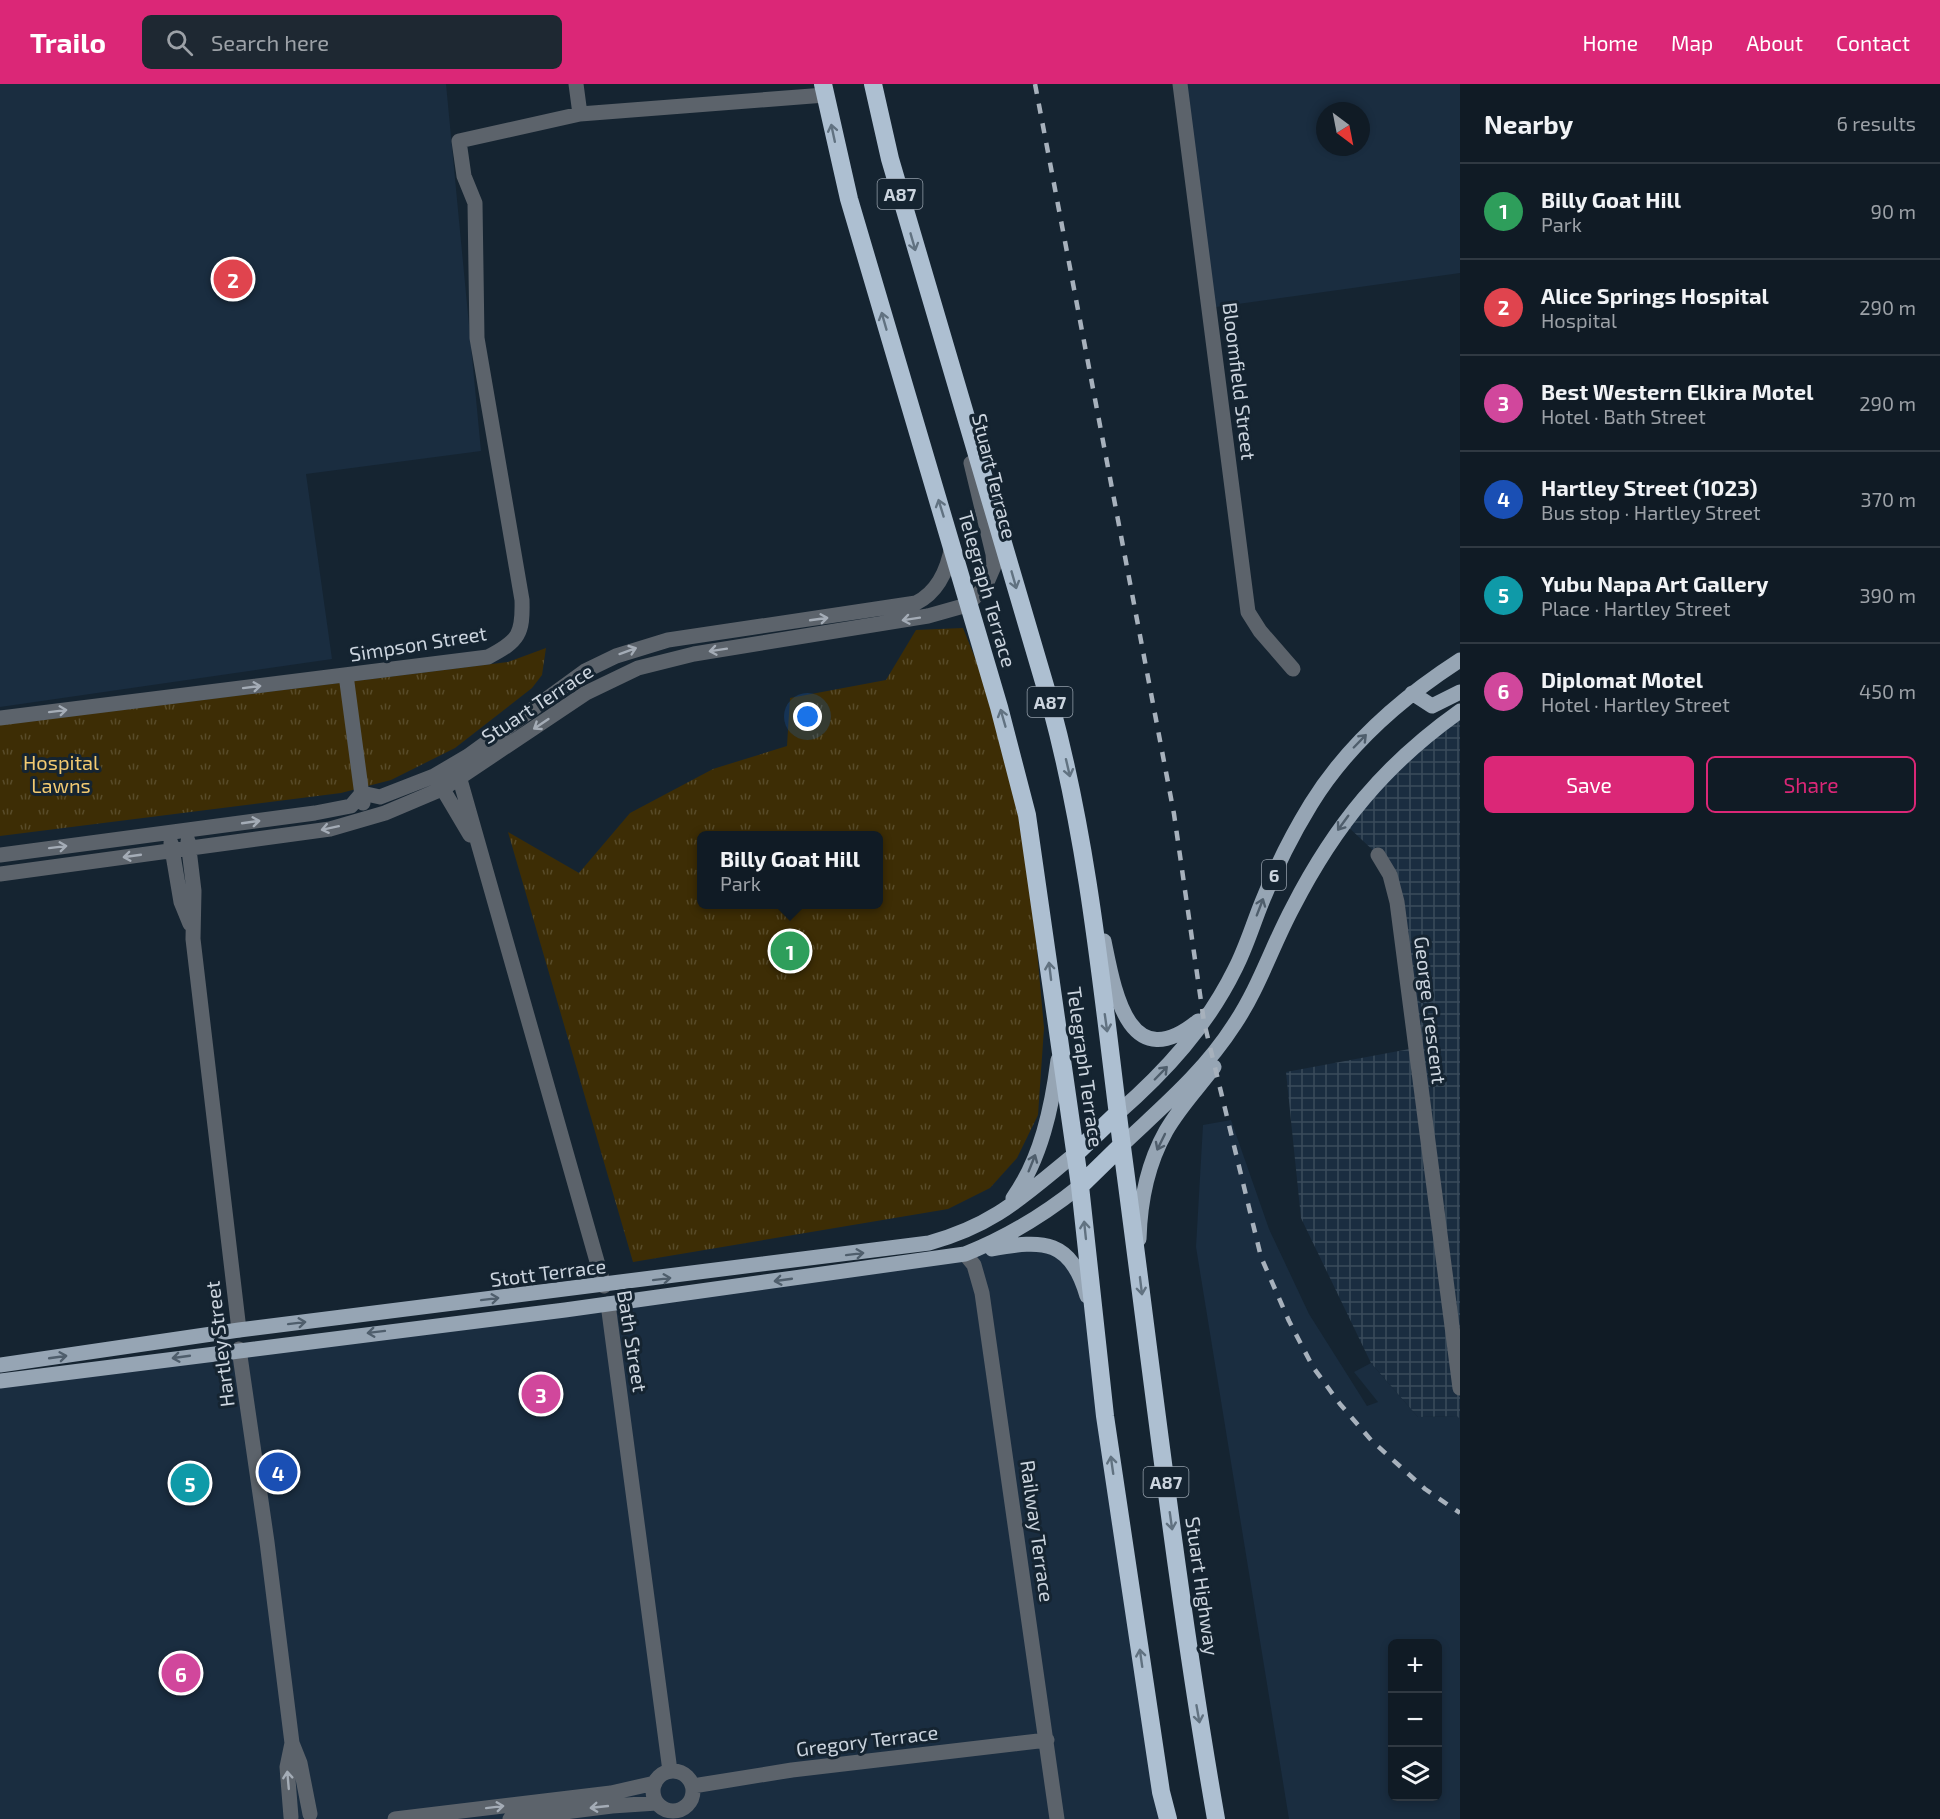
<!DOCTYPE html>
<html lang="en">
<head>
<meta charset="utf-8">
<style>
	:root { --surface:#101b25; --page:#1e2832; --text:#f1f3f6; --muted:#9ca1a7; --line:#303942; --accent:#db2777 }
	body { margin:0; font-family:"Exo 2",sans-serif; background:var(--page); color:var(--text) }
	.controls { position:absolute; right:18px; bottom:18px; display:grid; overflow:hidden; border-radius:9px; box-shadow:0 3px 9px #0003 }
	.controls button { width:54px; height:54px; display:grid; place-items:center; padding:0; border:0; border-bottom:2px solid var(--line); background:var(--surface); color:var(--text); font:30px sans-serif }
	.compass { position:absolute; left:1316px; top:18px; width:54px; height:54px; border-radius:50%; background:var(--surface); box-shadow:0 3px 9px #0003; rotate:148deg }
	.you { position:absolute; left:808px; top:633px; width:21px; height:21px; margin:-15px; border:4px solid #fff; border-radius:50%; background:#1a73e8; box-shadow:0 0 0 9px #1a73e833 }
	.badge { display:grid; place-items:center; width:39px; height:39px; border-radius:50%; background:var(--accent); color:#fff; font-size:20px; font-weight:700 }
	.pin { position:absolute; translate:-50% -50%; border:3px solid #fff; box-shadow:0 2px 6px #0006 }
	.popup { position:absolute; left:697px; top:747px; width:186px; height:78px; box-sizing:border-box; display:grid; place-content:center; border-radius:9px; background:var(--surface); filter:drop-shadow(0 2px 4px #0005); font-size:20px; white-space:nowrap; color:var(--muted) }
	.popup b { font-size:22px; color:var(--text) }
	.popup::after { content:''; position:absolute; left:50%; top:100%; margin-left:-12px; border:12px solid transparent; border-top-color:var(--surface) }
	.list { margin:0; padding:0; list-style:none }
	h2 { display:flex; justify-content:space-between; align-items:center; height:78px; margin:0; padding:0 24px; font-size:26px }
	h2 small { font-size:20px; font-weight:400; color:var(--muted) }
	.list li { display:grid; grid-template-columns:39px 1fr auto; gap:18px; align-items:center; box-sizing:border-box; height:96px; padding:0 24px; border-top:2px solid var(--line) }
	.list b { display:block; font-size:22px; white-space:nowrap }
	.list p { margin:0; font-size:20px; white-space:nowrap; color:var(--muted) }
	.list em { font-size:20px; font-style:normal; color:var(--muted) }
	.actions { display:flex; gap:12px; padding:18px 24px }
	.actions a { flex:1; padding:14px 0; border:2px solid var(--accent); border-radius:9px; text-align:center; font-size:21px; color:var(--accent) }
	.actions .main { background:var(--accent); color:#fff }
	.icon { flex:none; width:33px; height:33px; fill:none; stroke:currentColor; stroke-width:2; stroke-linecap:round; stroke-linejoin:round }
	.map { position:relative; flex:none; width:1460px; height:1735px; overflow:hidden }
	header { display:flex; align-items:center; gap:36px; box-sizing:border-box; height:84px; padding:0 30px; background:var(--accent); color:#fff }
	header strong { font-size:28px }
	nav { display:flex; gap:33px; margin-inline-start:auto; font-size:21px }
	.search { width:420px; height:54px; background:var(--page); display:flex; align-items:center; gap:15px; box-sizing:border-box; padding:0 21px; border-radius:9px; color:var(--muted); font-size:22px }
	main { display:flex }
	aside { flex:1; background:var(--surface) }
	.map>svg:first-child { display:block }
</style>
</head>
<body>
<header>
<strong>Trailo</strong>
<div class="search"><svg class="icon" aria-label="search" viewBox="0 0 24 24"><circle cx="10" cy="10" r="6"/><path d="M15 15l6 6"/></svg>Search here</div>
<nav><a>Home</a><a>Map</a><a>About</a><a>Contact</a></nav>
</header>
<main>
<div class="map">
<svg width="1460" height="1735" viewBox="0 0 1460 1735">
	<defs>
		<pattern id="industrial-grid" width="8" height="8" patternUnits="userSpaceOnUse" patternTransform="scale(1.5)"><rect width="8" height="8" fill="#1a2d40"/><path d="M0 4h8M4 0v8" fill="none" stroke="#3a4b5b"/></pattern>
		<pattern id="park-tufts" width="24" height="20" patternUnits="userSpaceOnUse" patternTransform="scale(1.5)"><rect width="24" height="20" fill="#3d2d05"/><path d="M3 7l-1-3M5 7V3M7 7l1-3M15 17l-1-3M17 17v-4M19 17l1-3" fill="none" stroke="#584b29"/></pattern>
	</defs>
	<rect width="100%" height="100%" fill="#152431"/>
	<!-- built -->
	<path fill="#1a2d40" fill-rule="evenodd" d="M0 0H446L481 367 306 390 332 575 0 623Z
		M1180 0H1460V189L1209 224ZM1325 27H1361V63H1325Z
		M1231 1036 1269 1145 1309 1230 1367 1322 1378 1318 1354 1288 1371 1279 1418 1333 1458 1332 1460 1335V1735H1289L1196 1163 1203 1041ZM1392 1560H1438V1712H1392Z
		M1045 1161 1082 1194 1168 1735H0V1297Z"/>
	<!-- industrial -->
	<path fill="url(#industrial-grid)" d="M1460 627V1335L1457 1332 1418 1333 1371 1279 1301 1134 1286 988 1415 964 1400 847 1378 771 1343 738Z"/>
	<!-- park -->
	<path fill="url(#park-tufts)" fill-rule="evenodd" d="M963 544 1004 646 1026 744 1044 944 1038 1031 1017 1074 990 1104 948 1125 633 1178 508 748 579 789 630 729 713 685 787 662 790 614 886 596 916 546ZM702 752H878V820H702Z
		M546 564 542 591 532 604 455 664 391 696 341 709 0 752V641L508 578Z"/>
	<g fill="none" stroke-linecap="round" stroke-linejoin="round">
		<!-- minor -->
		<path stroke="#5c636b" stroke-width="15" d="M576 0 580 30
			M1180 0 1248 528 1260 547 1293 585
			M346 591 363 719
			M0 634 488 573C519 557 523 550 522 516L477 254 475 119 464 92 459 57 580 30 825 11
			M457 685 604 1202
			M438 697 470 751
			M188 757 194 807 193 855 239 1246
			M171 759 181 818 190 840
			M0 771 315 729 351 722 362 709 380 713 434 692 468 672 585 587 616 572 668 556 916 519C938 508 948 485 952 461
			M1378 771 1390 791 1397 818 1460 1304
			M0 790 330 745 385 729 444 704 586 609 638 584 694 570 928 532 967 521 985 503 994 482 993 470 971 379
			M965 1170 974 1181 982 1209 1057 1735
			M608 1220 670 1687
			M239 1265 267 1458 292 1659 300 1679 310 1730
			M653 1707a20 20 0 1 1 40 0a20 20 0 1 1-40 0Z
			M693 1702 792 1686 1047 1656
			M291 1733 287 1683 292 1659
			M395 1735 611 1709 655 1699
			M510 1735 612 1722 657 1719"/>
		<!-- major -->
		<path stroke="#96a5b4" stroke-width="15" d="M1412 609 1432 622 1460 608
			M1104 857C1114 906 1128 994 1198 937
			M1118 1029C1166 987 1207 942 1235 885 1246 864 1253 840 1262 818 1275 785 1292 751 1311 720 1348 660 1401 614 1460 576
			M1122 1061C1162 1023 1204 988 1234 941 1259 904 1272 862 1293 823 1335 741 1385 680 1460 627
			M1013 1114C1041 1075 1052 1023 1058 976
			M1139 1155C1140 1119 1148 1079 1166 1047 1179 1024 1198 1004 1214 983
			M992 1165C1044 1155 1071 1156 1087 1212
			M0 1281 239 1246 929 1159C995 1141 1023 1112 1075 1070
			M0 1297 565 1226 965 1170C1008 1153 1044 1131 1080 1102"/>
		<!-- highway -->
		<path stroke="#adbfd1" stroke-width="18" d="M823 0 849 115 999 623 1027 731 1080 1102 1105 1332 1161 1708 1168 1735
			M873 0 890 75 1051 622C1090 766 1103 916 1122 1063 1152 1287 1177 1512 1216 1735
			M1075 1070 1118 1029
			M1080 1102 1122 1061"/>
		<!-- rail -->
		<path stroke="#a7b1bc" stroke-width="4.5" stroke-dasharray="10 10" stroke-linecap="butt" d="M1035 0 1174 730 1204 938 1261 1173 1289 1237 1313 1283 1340 1320 1371 1356 1425 1405 1460 1429"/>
	</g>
	<!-- one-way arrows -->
	<defs><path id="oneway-shaft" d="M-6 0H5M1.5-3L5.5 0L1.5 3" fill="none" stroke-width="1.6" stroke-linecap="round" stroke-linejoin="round" transform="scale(1.5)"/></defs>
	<g stroke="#617281">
		<use href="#oneway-shaft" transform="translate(833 49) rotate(-102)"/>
		<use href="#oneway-shaft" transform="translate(913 158) rotate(74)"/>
		<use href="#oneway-shaft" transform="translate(884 237) rotate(-106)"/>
		<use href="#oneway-shaft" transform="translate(941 424) rotate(-107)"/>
		<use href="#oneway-shaft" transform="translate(1014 496) rotate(74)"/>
		<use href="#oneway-shaft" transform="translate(1003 634) rotate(-106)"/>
		<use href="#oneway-shaft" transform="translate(1068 684) rotate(77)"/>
		<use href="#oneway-shaft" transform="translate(1050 887) rotate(-97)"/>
		<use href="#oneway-shaft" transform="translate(1106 939) rotate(82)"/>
		<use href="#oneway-shaft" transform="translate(1085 1146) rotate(-96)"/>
		<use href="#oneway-shaft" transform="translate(1141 1202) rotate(83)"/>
		<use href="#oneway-shaft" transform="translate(1112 1381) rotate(-98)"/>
		<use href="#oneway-shaft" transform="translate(1171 1437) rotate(82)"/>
		<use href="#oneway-shaft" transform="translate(1141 1574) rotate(-98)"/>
		<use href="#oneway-shaft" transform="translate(1198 1630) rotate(80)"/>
	</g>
	<g stroke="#a4acb6">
		<use href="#oneway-shaft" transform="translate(819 535) rotate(-8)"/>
		<use href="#oneway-shaft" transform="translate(911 535) rotate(171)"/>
		<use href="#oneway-shaft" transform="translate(718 566) rotate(171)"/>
		<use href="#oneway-shaft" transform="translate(628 567) rotate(-20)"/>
		<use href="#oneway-shaft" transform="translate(252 603) rotate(-7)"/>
		<use href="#oneway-shaft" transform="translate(58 627) rotate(-7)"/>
		<use href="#oneway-shaft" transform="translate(541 640) rotate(146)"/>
		<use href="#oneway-shaft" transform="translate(251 738) rotate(-8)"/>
		<use href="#oneway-shaft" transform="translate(330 744) rotate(168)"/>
		<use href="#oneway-shaft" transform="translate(58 763) rotate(-7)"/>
		<use href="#oneway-shaft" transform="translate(132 772) rotate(172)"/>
		<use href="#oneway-shaft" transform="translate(288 1696) rotate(-95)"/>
		<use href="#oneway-shaft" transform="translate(495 1723) rotate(-7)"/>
		<use href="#oneway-shaft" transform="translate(599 1723) rotate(174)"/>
	</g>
	<g stroke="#4f5e6c">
		<use href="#oneway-shaft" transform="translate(1360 657) rotate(-46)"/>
		<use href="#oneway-shaft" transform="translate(1343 739) rotate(126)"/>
		<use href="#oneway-shaft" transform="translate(1260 823) rotate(-69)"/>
		<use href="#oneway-shaft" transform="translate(1161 989) rotate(-46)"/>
		<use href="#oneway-shaft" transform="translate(1161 1058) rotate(116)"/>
		<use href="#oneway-shaft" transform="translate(1032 1079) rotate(-68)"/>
		<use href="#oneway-shaft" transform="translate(855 1170) rotate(-7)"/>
		<use href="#oneway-shaft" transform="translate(662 1195) rotate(-7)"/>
		<use href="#oneway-shaft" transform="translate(783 1196) rotate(172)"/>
		<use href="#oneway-shaft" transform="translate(490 1215) rotate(-7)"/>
		<use href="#oneway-shaft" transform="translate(297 1239) rotate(-7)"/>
		<use href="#oneway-shaft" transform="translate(376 1248) rotate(173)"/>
		<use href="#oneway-shaft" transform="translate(58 1273) rotate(-8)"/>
		<use href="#oneway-shaft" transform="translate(181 1273) rotate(172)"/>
	</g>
	<g text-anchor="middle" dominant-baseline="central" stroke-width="6" stroke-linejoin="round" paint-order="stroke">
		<!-- shield labels -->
		<g fill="#152431" stroke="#949faa" stroke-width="1.5">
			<rect x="877.5" y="95" width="45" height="30" rx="4.5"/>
			<rect x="1027.5" y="603" width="45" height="30" rx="4.5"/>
			<rect x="1262" y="776" width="24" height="30" rx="4.5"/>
			<rect x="1143.5" y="1383" width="45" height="30" rx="4.5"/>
		</g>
		<g font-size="18" font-weight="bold" fill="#cbd4de">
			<text x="900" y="110">A87</text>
			<text x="1050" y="618">A87</text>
			<text x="1274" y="791">6</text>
			<text x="1166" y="1398">A87</text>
		</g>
		<!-- street labels -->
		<g font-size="20" fill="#cbd4de" stroke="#152431">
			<text transform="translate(1240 297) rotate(83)">Bloomfield Street</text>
			<text transform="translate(995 392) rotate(76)">Stuart Terrace</text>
			<text transform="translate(988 505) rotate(74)">Telegraph Terrace</text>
			<text transform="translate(418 559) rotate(-9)">Simpson Street</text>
			<text transform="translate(537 619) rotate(-33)">Stuart Terrace</text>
			<text transform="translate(1431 926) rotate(83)">George Crescent</text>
			<text transform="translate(1086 983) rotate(82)">Telegraph Terrace</text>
			<text transform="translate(548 1188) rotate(-7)">Stott Terrace</text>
			<text transform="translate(633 1257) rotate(81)">Bath Street</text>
			<text transform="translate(219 1260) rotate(-97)">Hartley Street</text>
			<text transform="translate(1038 1447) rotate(82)">Railway Terrace</text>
			<text transform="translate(1203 1502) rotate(82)">Stuart Highway</text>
			<text transform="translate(867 1656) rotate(-7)">Gregory Terrace</text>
		</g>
		<!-- park labels -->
		<g font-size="20" fill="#f3ca71" stroke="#152431">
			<text x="61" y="678">Hospital<tspan x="61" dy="23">Lawns</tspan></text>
		</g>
	</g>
</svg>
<div class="controls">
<button>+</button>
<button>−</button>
<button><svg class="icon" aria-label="layers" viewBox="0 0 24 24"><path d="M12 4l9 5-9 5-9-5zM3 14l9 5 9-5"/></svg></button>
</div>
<svg class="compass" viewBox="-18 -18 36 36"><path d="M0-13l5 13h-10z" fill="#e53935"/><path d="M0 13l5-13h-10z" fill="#9ca1a7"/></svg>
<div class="you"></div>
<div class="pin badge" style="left:790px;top:867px;background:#2e9e5b">1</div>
<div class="popup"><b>Billy Goat Hill</b>Park</div>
<div class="pin badge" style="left:233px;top:195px;background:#e0444e">2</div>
<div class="pin badge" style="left:541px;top:1310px;background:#d1479c">3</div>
<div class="pin badge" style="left:278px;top:1388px;background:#1a4fb4">4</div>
<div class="pin badge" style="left:190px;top:1399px;background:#0f9aa8">5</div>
<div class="pin badge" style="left:181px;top:1589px;background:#d1479c">6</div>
</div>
<aside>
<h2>Nearby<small>6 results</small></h2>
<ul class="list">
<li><span class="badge" style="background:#2e9e5b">1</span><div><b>Billy Goat Hill</b><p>Park</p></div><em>90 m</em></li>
<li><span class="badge" style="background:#e0444e">2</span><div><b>Alice Springs Hospital</b><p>Hospital</p></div><em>290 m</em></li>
<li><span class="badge" style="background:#d1479c">3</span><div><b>Best Western Elkira Motel</b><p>Hotel · Bath Street</p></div><em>290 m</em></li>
<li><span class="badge" style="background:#1a4fb4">4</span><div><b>Hartley Street (1023)</b><p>Bus stop · Hartley Street</p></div><em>370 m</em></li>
<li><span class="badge" style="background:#0f9aa8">5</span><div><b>Yubu Napa Art Gallery</b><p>Place · Hartley Street</p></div><em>390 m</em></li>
<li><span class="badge" style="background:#d1479c">6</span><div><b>Diplomat Motel</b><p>Hotel · Hartley Street</p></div><em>450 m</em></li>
</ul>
<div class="actions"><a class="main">Save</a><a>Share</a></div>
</aside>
</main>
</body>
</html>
